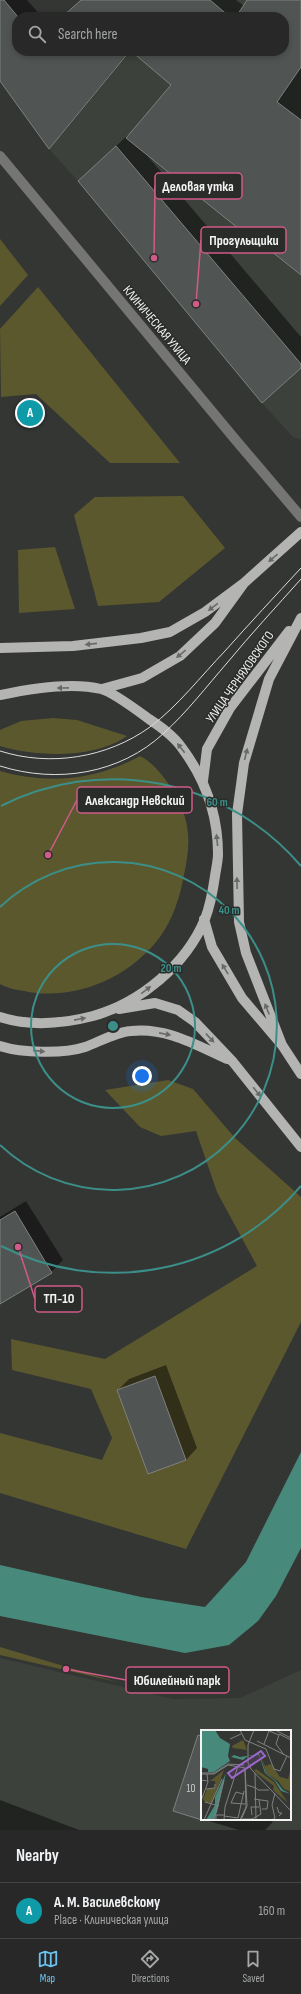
<!DOCTYPE html>
<html lang="en">
<head>
<meta charset="utf-8">
<style>
	:root { --surface:#272827; --page:#333433; --text:#f1f3f6; --muted:#a4a6a7; --line:#434444; --accent:#6cc3f2 }
	body { margin:0; font-family:"Sofia Sans Condensed",sans-serif; background:var(--page); color:var(--text) }
	.you { position:absolute; left:142px; top:1076px; width:14px; height:14px; margin:-10px; border:3px solid #fff; border-radius:50%; background:#1a73e8; box-shadow:0 0 0 6px #1a73e833 }
	.badge { display:grid; place-items:center; width:26px; height:26px; border-radius:50%; background:var(--accent); color:#fff; font-size:13px; font-weight:700 }
	.pin { position:absolute; translate:-50% -50%; border:2px solid #fff; box-shadow:0 1px 4px #0006 }
	.list { margin:0; padding:0; list-style:none }
	h2 { display:flex; justify-content:space-between; align-items:center; height:52px; margin:0; padding:0 16px; font-size:17px }
	h2 small { font-size:13px; font-weight:400; color:var(--muted) }
	.list li { display:grid; grid-template-columns:26px 1fr auto; gap:12px; align-items:center; box-sizing:border-box; height:56px; padding:0 16px; border-top:1px solid var(--line) }
	.list b { display:block; font-size:15px; white-space:nowrap }
	.list p { margin:0; font-size:13px; white-space:nowrap; color:var(--muted) }
	.list em { font-size:13px; font-style:normal; color:var(--muted) }
	.icon { flex:none; width:22px; height:22px; fill:none; stroke:currentColor; stroke-width:2; stroke-linecap:round; stroke-linejoin:round }
	.map { position:relative; flex:none; width:301px; height:1830px; overflow:hidden }
	.search { position:absolute; background:var(--surface); box-shadow:0 2px 6px #0003; left:12px; right:12px; top:12px; height:44px; display:flex; align-items:center; gap:10px; box-sizing:border-box; padding:0 14px; border-radius:16px; color:var(--muted); font-size:15px }
	.sheet { height:108px; background:var(--surface) }
	nav { display:flex; justify-content:space-around; align-items:center; box-sizing:border-box; height:56px; border-top:1px solid var(--line); background:var(--surface); font-size:11px; color:var(--muted) }
	nav a { display:grid; justify-items:center; gap:2px }
	nav .on { color:var(--accent) }
	.map>svg:first-child { display:block }
</style>
</head>
<body>
<div class="map">
<svg width="301" height="1830" viewBox="0 0 301 1830">
	<rect width="100%" height="100%" fill="#343634"/>
	<!-- built -->
	<path fill="#3c423b" fill-rule="evenodd" d="M210 0H247L236 17H230Z
		M130 51H164L301 185 274 253 301 275V439L294 438 262 403 78 181 49 149Z
		M301 67V120L277 102Z
		M0 1658 173 1699 240 1698 301 1670V1830H0ZM202 1731H290V1819H202Z"/>
	<!-- green -->
	<path fill="#5c582e" d="M0 239 28 275 0 306Z
		M38 287 180 463H110L36 394 1 397 0 329Z
		M183 496 225 548 159 602 98 606 74 515 95 497Z
		M55 547 75 609 19 613 18 550Z
		M53 718 77 720 127 736C95 759 36 757 0 746V730L21 721Z
		M140 756C154 763 165 778 173 791 191 821 191 842 184 875 180 897 173 919 160 937 130 977 78 1000 29 992 19 990 9 989 0 984V771C49 785 96 780 140 756Z
		M168 1080 193 1089 235 1138 301 1197V1322L186 1549 0 1493V1433L102 1460 112 1438 91 1389 12 1370 11 1339 105 1359 257 1266 217 1192 196 1131 161 1136 140 1127 105 1090Z
		M0 1647 117 1682 0 1655Z"/>
	<!-- water -->
	<path fill="#478a7c" d="M301 1452V1548L276 1596 258 1621 229 1645 185 1653 0 1616V1565L141 1597 205 1607 246 1562Z"/>
	<!-- shadow -->
	<path fill="#0007" d="M0 0H27L42 17H17V51H131L61 135 49 148 0 80Z
		M81 0H236L244 6 248 0H301V274L145 153 301 337V367L79 181 129 134 130 135 173 85 132 51H284V17H62Z
		M26 1201 63 1260 51 1272 0 1302V1217Z
		M166 1365 197 1448 186 1460 118 1390 129 1379Z
		M0 1800 79 1830H0Z
		M202 1819H273L272 1823 265 1830H239Z"/>
	<!-- building -->
	<path fill="#505452" stroke="#7e817f" d="M0 0H4L18 17H17V51H130L49 149 0 81Z
		M81 0H210L230 17H62Z
		M247 0H301V67L277 102 301 120V275L256 239 254 241 126 138 171 85 131 51H284V17H236Z
		M116 146 301 364V368L262 403 78 181Z
		M15 1211 52 1273 0 1304V1220Z
		M155 1376 186 1460 148 1474 117 1390Z
		M198 1735 202 1736V1820L173 1811Z"/>
	<g fill="none" stroke-linecap="round" stroke-linejoin="round">
		<!-- minor -->
		<path stroke="#757674" stroke-width="10" d="M0 156 234 438 301 517"/>
		<!-- primary -->
		<path stroke="#b4b5b2" stroke-width="10" d="M0 648 73 646 141 638 170 632 205 612 244 583
			M102 689 142 678 180 656 215 623 244 583 301 532
			M0 695C28 689 73 682 101 689 113 692 138 711 149 719 161 727 174 736 182 748 205 779 218 816 218 854 218 861 216 869 215 876 213 890 210 906 205 919 186 965 140 1003 93 1016 62 1024 31 1027 0 1017
			M203 781 207 749 230 708 289 631
			M204 919 212 947 242 998 282 1045 301 1074
			M119 1009 155 1003 178 1010 195 1022 233 1062 301 1147
			M282 1045 246 953 239 922 237 814 244 763 269 679 301 618
			M0 1046C21 1053 64 1054 85 1047 99 1042 116 1032 131 1031 166 1027 196 1045 227 1059"/>
		<!-- tram -->
		<path stroke="#dcdddc" stroke-width="1" d="M0 751C50 767 107 758 150 727 178 706 201 676 225 651 250 623 275 596 301 568
			M0 766C57 784 120 774 164 733 187 712 207 686 227 663 251 634 276 607 301 579"/>
	</g>
	<!-- one-way arrows -->
	<defs><path id="oneway-solid" d="M-6-.8H1V-3.2L6.5 0L1 3.2V.8H-6Z"/></defs>
	<g fill="#686a67">
		<use href="#oneway-solid" transform="translate(273 558) rotate(139)"/>
		<use href="#oneway-solid" transform="translate(213 607) rotate(143)"/>
		<use href="#oneway-solid" transform="translate(91 644) rotate(174)"/>
		<use href="#oneway-solid" transform="translate(181 654) rotate(141)"/>
		<use href="#oneway-solid" transform="translate(63 688) rotate(179)"/>
		<use href="#oneway-solid" transform="translate(181 748) rotate(-128)"/>
		<use href="#oneway-solid" transform="translate(246 754) rotate(-76)"/>
		<use href="#oneway-solid" transform="translate(217 840) rotate(-96)"/>
		<use href="#oneway-solid" transform="translate(237 883) rotate(-91)"/>
		<use href="#oneway-solid" transform="translate(225 969) rotate(-121)"/>
		<use href="#oneway-solid" transform="translate(146 990) rotate(-37)"/>
		<use href="#oneway-solid" transform="translate(267 1009) rotate(-112)"/>
		<use href="#oneway-solid" transform="translate(80 1019) rotate(-11)"/>
		<use href="#oneway-solid" transform="translate(165 1034) rotate(11)"/>
		<use href="#oneway-solid" transform="translate(210 1038) rotate(47)"/>
		<use href="#oneway-solid" transform="translate(39 1051) rotate(6)"/>
		<use href="#oneway-solid" transform="translate(257 1092) rotate(51)"/>
	</g>
	<!-- distance rings -->
	<g fill="none" stroke="#3c8f88" stroke-width="2">
		<circle cx="113" cy="1026" r="82"/>
		<path d="M0 907A164 164 0 1 1 0 1145"/>
		<path d="M301 1186A247 247 0 0 1 1 1246M1 806A247 247 0 0 1 301 866"/>
	</g>
	<g text-anchor="middle" dominant-baseline="central" stroke-width="3" stroke-linejoin="round" paint-order="stroke">
		<!-- number labels -->
		<g font-size="11" fill="#cacbca">
			<text x="191" y="1788">10</text>
		</g>
		<!-- street labels -->
		<g font-size="13" fill="#f2f3f2" stroke="#2a2c2a">
			<text transform="translate(157 325) rotate(50)">КЛИНИЧЕСКАЯ УЛИЦА</text>
			<text transform="translate(240 677) rotate(-55)">УЛИЦА ЧЕРНЯХОВСКОГО</text>
		</g>
	</g>
	<!-- overview -->
	<g transform="translate(201 1730)">
		<rect width="90" height="90" fill="#343634"/>
		<path d="M42 10 46 20 32 18 31 16ZM60 26 64 36 70 34 79 47 87 49 90 38V62L83 59 77 51 65 43ZM55 39 73 52 87 73 72 60 73 56 53 41ZM23 40 11 73 4 72 2 69 6 59 15 58 14 51H9Z" fill="#5c582e"/>
		<path d="M0 0H14L19 8 29 14 27 26 29 31 13 42H7V39L0 37ZM58 24 65 43 75 51 82 60 90 64 80 61 74 51 64 43 58 25 47 26 42 30 30 27 33 25 39 27ZM25 43 16 82 12 90H5L14 75V67Z" fill="#478a7c"/>
		<path fill="none" stroke="#808280" stroke-width="1" d="M39 0 44 10 65 19 73 39 79 41 86 26M53 0 47 15V33L50 39 90 81M74 0 90 8M78 4 90 10M29 9 40 4M56 11 90 28M63 14 68 1 78 5 75 14 83 25M0 43H13L27 34 43 35M54 43 55 90M0 44H13L27 35 44 38 46 76 40 90M46 55 55 58 57 60H68M0 57V50L7 51M5 59 14 58V54M42 64 35 62 30 73 44 74M53 69 67 71 66 79H61M0 71 7 52 6 44M4 72 18 76M76 77 78 83H81L78 86M51 85 50 77H58M23 86 37 88M37 88 43 61M42 89H51L60 84 58 70M3 90 21 49M13 90 23 50M15 90V85H23M23 90 24 77 37 36M39 90 45 77 44 40M71 90 74 88 71 75 74 63"/>
		<path fill="#9f68ce" fill-opacity="0.15" stroke="#9f68ce" stroke-width="2" d="M60 21 64 26 31 48 27 43Z"/>
		<rect width="90" height="90" fill="none" stroke="#f2f3f2" stroke-width="2"/>
	</g>
	<circle cx="113" cy="1026" r="6" fill="#3c8f88" stroke="#2a2c2a" stroke-width="2"/>
	<g font-size="12" text-anchor="middle" font-weight="bold" fill="#3c8f88" stroke="#2a2c2a" stroke-width="3" stroke-linejoin="round" paint-order="stroke">
		<text x="217" y="806">60 m</text>
		<text x="229" y="914">40 m</text>
		<text x="171" y="972">20 m</text>
	</g>
	<!-- callouts -->
	<path fill="none" stroke="#d05a88" stroke-width="1.5" d="M154 258L155 186M196 304L201 240M48 855L77 800M18 1247L35 1299M66 1669L126 1680"/>
	<g fill="#d05a88" stroke="#2a2c2a" stroke-width="1.5">
		<circle cx="154" cy="258" r="4"/>
		<circle cx="196" cy="304" r="4"/>
		<circle cx="48" cy="855" r="4"/>
		<circle cx="18" cy="1247" r="4"/>
		<circle cx="66" cy="1669" r="4"/>
	</g>
	<g fill="#2a2c2a" stroke="#d05a88" stroke-width="1.5">
		<rect x="155" y="173" width="87" height="26" rx="4"/>
		<rect x="201" y="227" width="85" height="26" rx="4"/>
		<rect x="77" y="787" width="115" height="26" rx="4"/>
		<rect x="35" y="1286" width="47" height="26" rx="4"/>
		<rect x="126" y="1667" width="103" height="26" rx="4"/>
	</g>
	<g font-size="14" text-anchor="middle" font-weight="bold" fill="#f2f3f2">
		<text x="198" y="191">Деловая утка</text>
		<text x="244" y="245">Прогульщики</text>
		<text x="135" y="805">Александр Невский</text>
		<text x="59" y="1303">ТП-10</text>
		<text x="177" y="1685">Юбилейный парк</text>
	</g>
</svg>
<div class="you"></div>
<div class="pin badge" style="left:30px;top:413px;background:#0f9aa8">A</div>
<div class="search"><svg class="icon" aria-label="search" viewBox="0 0 24 24"><circle cx="10" cy="10" r="6"/><path d="M15 15l6 6"/></svg>Search here</div>
</div>
<section class="sheet">
<h2>Nearby<small></small></h2>
<ul class="list">
<li><span class="badge" style="background:#0f9aa8">A</span><div><b>А. М. Василевскому</b><p>Place · Клиническая улица</p></div><em>160 m</em></li>
</ul>
</section>
<nav>
<a class="on"><svg class="icon" aria-label="map" viewBox="0 0 24 24"><path d="M3 6l6-2 6 2 6-2v14l-6 2-6-2-6 2zM9 4v14M15 6v14"/></svg>Map</a>
<a><svg class="icon" aria-label="directions" viewBox="0 0 24 24"><path d="M12 3l9 9-9 9-9-9zM9 14v-3h6M13 9l2 2-2 2"/></svg>Directions</a>
<a><svg class="icon" aria-label="saved" viewBox="0 0 24 24"><path d="M7 4h10v16l-5-4-5 4z"/></svg>Saved</a>
</nav>
</body>
</html>
